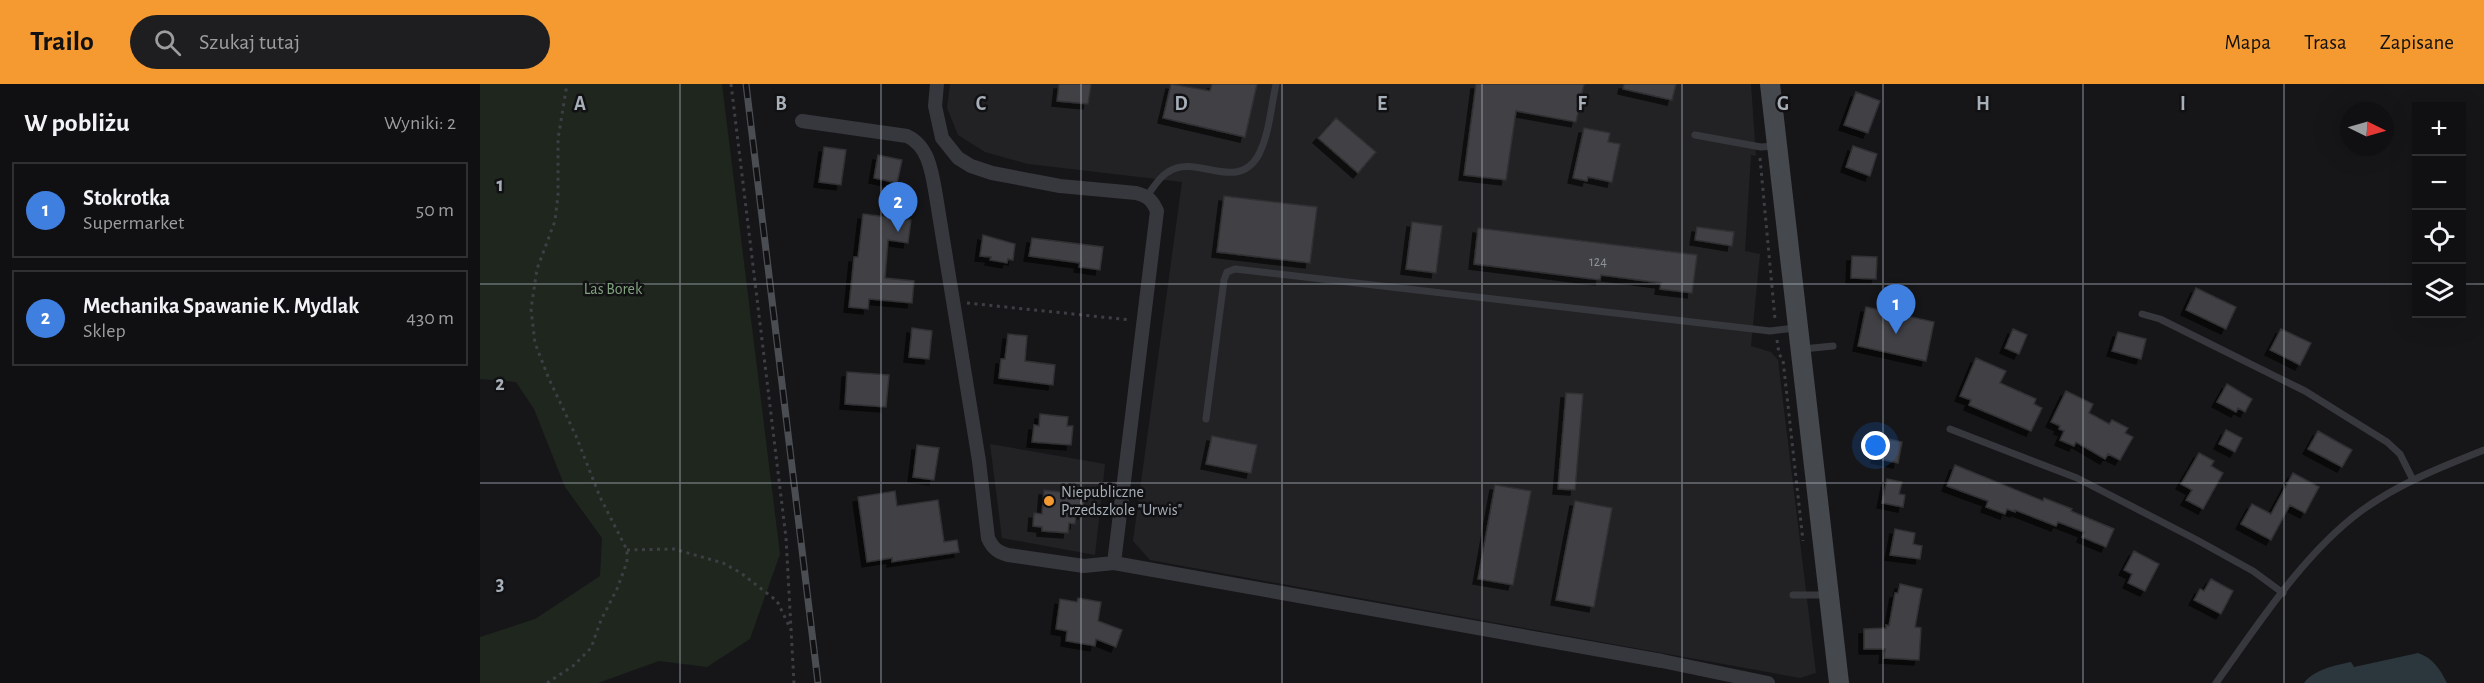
<!DOCTYPE html>
<html lang="pl">
<head>
<meta charset="utf-8">
<style>
	:root { --surface:#101012; --page:#1e1e20; --text:#f1f3f6; --muted:#9c9d9f; --line:#303032; --accent:#f59931 }
	body { margin:0; font-family:"Alegreya Sans",sans-serif; background:var(--page); color:var(--text) }
	.controls { position:absolute; right:18px; top:18px; display:grid; overflow:hidden; border-radius:0px; box-shadow:0 6px 24px #0002 }
	.controls button { width:54px; height:54px; display:grid; place-items:center; padding:0; border:0; border-bottom:2px solid var(--line); background:var(--surface); color:var(--text); font:30px sans-serif }
	.compass { position:absolute; left:1860px; top:18px; width:54px; height:54px; border-radius:50%; background:var(--surface); box-shadow:0 6px 24px #0002; rotate:95deg }
	.you { position:absolute; left:1396px; top:362px; width:21px; height:21px; margin:-15px; border:4px solid #fff; border-radius:50%; background:#1a73e8; box-shadow:0 0 0 9px #1a73e833 }
	.badge { display:grid; place-items:center; width:39px; height:39px; border-radius:50%; background:var(--accent); color:#fff; font-size:20px; font-weight:700 }
	.pin { position:absolute; translate:-50% -50px; filter:drop-shadow(0 2px 3px #0008) }
	.pin::after { content:''; position:absolute; top:32px; width:21px; height:18px; background:inherit; clip-path:polygon(0 0,100% 0,50% 100%) }
	.list { margin:0; padding:0; list-style:none }
	h2 { display:flex; justify-content:space-between; align-items:center; height:78px; margin:0; padding:0 24px; font-size:26px }
	h2 small { font-size:20px; font-weight:400; color:var(--muted) }
	.list li { display:grid; grid-template-columns:39px 1fr auto; gap:18px; align-items:center; box-sizing:border-box; height:96px; margin:0 12px 12px; padding:0 12px; border:2px solid var(--line); border-radius:0px }
	.list b { display:block; font-size:22px; white-space:nowrap }
	.list p { margin:0; font-size:20px; white-space:nowrap; color:var(--muted) }
	.list em { font-size:20px; font-style:normal; color:var(--muted) }
	.icon { flex:none; width:33px; height:33px; fill:none; stroke:currentColor; stroke-width:2; stroke-linecap:round; stroke-linejoin:round }
	.map { position:relative; flex:none; width:2004px; height:599px; overflow:hidden }
	header { display:flex; align-items:center; gap:36px; box-sizing:border-box; height:84px; padding:0 30px; background:var(--accent); color:#111 }
	header strong { font-size:28px }
	nav { display:flex; gap:33px; margin-inline-start:auto; font-size:21px }
	.search { width:420px; height:54px; background:var(--page); display:flex; align-items:center; gap:15px; box-sizing:border-box; padding:0 21px; border-radius:33px; color:var(--muted); font-size:22px }
	main { display:flex }
	aside { flex:1; background:var(--surface) }
	.map>svg:first-child { display:block }
</style>
</head>
<body>
<header>
<strong>Trailo</strong>
<div class="search"><svg class="icon" aria-label="search" viewBox="0 0 24 24"><circle cx="10" cy="10" r="6"/><path d="M15 15l6 6"/></svg>Szukaj tutaj</div>
<nav><a>Mapa</a><a>Trasa</a><a>Zapisane</a></nav>
</header>
<main>
<aside>
<h2>W pobliżu<small>Wyniki: 2</small></h2>
<ul class="list">
<li><span class="badge" style="background:#3f7fe0">1</span><div><b>Stokrotka</b><p>Supermarket</p></div><em>50 m</em></li>
<li><span class="badge" style="background:#3f7fe0">2</span><div><b>Mechanika Spawanie K. Mydlak</b><p>Sklep</p></div><em>430 m</em></li>
</ul>
</aside>
<div class="map">
<svg width="2004" height="599" viewBox="0 0 2004 599">
	<defs>
		<filter id="shadow"><feDropShadow dx="-5" dy="5" stdDeviation="0" flood-color="#0009"/></filter>
	</defs>
	<rect width="100%" height="100%" fill="#161618"/>
	<!-- built -->
	<path fill="#222225" d="M470 0H1271L1276 72 1271 71 1265 167 1280 170 1271 262 1291 268 1298 276 1336 589 1320 594 670 476 653 457 702 98 548 80 505 68 478 51 467 24Z
		M510 360 625 380 615 471 522 454Z"/>
	<!-- green -->
	<path fill="#1e261e" d="M0 0H242L300 470 270 555 227 583 179 577 118 599H0V553L55 535 120 492 122 454 85 403 54 325 36 298 0 295Z"/>
	<!-- water -->
	<path fill="#2b373c" d="M1938 569C1953 574 1960 585 1967 599H1824C1833 586 1856 581 1871 578L1874 583Z"/>
	<!-- building -->
	<path fill="#404145" stroke="#303034" stroke-width="1.5" filter="url(#shadow)" d="M579 0H611L608 20 577 17Z
		M691 0 730 7 732 0H777L765 53 683 34Z
		M996 0H1104L1096 38 1036 27 1026 96 984 91Z
		M1144 0H1196L1192 16 1143 5Z
		M1376 8 1400 17 1388 49 1364 41Z
		M856 34 896 68 878 89 838 54Z
		M1104 44 1130 49 1128 58 1140 60 1132 98 1108 93 1107 97 1093 94Z
		M1373 62 1397 70 1390 92 1366 83Z
		M344 63 366 66 361 101 339 98Z
		M398 71 422 76 417 99 394 94Z
		M744 112 837 123 830 179 737 168Z
		M383 130 431 136 428 159 408 156 405 194 434 197 432 219 389 215 388 225 369 223 374 173H378Z
		M932 138 962 142 956 189 926 185Z
		M1217 143 1254 148 1252 162 1215 156Z
		M998 144 1217 171 1212 209 1180 205 1181 199 1121 191 1120 196 994 180Z
		M503 151 535 160 533 176 528 175 527 179 510 176 511 173 500 172Z
		M552 154 623 163 620 186 599 183 600 179 549 172Z
		M1372 172 1397 173 1396 195 1371 194Z
		M1716 204 1756 223 1746 245 1706 226Z
		M1386 223 1454 238 1446 277 1378 262Z
		M432 244 452 247 449 275 429 273Z
		M1533 245 1547 251 1539 270 1525 264Z
		M1801 245 1831 259 1820 281 1790 266Z
		M1638 248 1666 255 1661 275 1632 267Z
		M528 250 547 252 545 277 575 281 573 301 519 294 521 275H525Z
		M1496 274 1526 287 1520 299 1556 315 1554 320 1562 324 1551 347 1489 321 1491 316 1480 312Z
		M367 288 409 291 406 323 365 320Z
		M1747 300 1772 315 1765 328 1758 324 1756 328 1737 318Z
		M1586 307 1613 320 1609 329 1629 340 1632 336 1648 344 1645 349 1653 353 1640 376 1628 370 1625 375 1596 358 1594 362 1580 356 1584 347 1579 345 1580 342 1571 338Z
		M1086 309 1103 310 1095 406 1078 405Z
		M560 330 588 333 587 342H593L591 361 552 358 554 341 559 342Z
		M1746 346 1762 354 1755 368 1739 360Z
		M1838 347 1872 366 1862 383 1828 365Z
		M732 352 777 361 771 389 726 380Z
		M1400 353 1422 358 1418 379 1396 374Z
		M437 361 459 364 454 396 433 393Z
		M1719 369 1734 377 1731 382 1743 389 1723 425 1706 416 1712 406 1701 400Z
		M1475 381 1563 417 1564 414 1592 425 1591 427 1634 445 1626 463 1602 453 1604 448 1578 438 1576 442 1535 426V428L1527 425 1525 430 1506 423 1508 417 1467 402Z
		M1813 389 1839 403 1825 429 1810 421 1791 456 1761 440 1772 420 1791 430Z
		M1407 395 1422 398 1419 410 1425 411 1423 423 1402 419Z
		M1015 401 1051 407 1033 501 998 495Z
		M564 406 605 411 603 430 596 429 595 440 589 439 588 449 562 447V443L553 442 554 429 562 430Z
		M415 407 417 422 458 416 464 458 477 456 479 468 412 478V474L387 478 378 413Z
		M1095 417 1132 424 1114 523 1076 516Z
		M1415 445 1435 449 1433 460 1442 462 1440 475 1410 471Z
		M1654 467 1679 480 1665 507 1648 499 1652 490 1644 486Z
		M1731 495 1753 507 1741 530 1714 516 1720 505 1724 507Z
		M1420 500 1442 505 1435 543 1441 544 1439 576 1404 574 1405 565H1384V545L1406 544V541L1409 542 1415 509H1418Z
		M598 514 621 518 618 537 642 546 636 563 616 555 615 562 586 557 587 547 576 545 580 515 597 518Z"/>
	<g fill="none" stroke-linecap="round" stroke-linejoin="round">
		<!-- path -->
		<path stroke="#3d3f44" stroke-width="3" stroke-dasharray="3 4.5" stroke-linecap="butt" d="M251 0 306 454 314 599
			M1280 74 1295 235
			M487 219 651 236
			M1297 256 1299 270 1303 276 1323 457
			M147 466 194 465 243 479 261 489 297 517 311 546
			M67 599 93 582 111 564 121 536 137 505 147 478V466L120 413 96 352 69 295 55 259 51 225 57 185 75 137 78 111V55L87 0"/>
		<!-- service -->
		<path stroke="#37383d" stroke-width="7" d="M1215 51 1281 63 1295 62
			M667 112C673 104 679 93 688 88 716 69 756 109 778 72 789 52 791 23 796 0
			M1662 230 1680 235 1825 307 1907 358 1920 370 1933 396
			M1323 265 1353 262
			M726 335 744 196 747 188 755 185 1273 245 1290 247 1315 244
			M1470 345 1597 394 1717 456 1773 487 1803 509
			M1313 511H1347
			M1736 599C1778 541 1823 470 1881 427 1918 400 1961 383 2004 366"/>
		<!-- minor -->
		<path stroke="#37383d" stroke-width="14" d="M457 0 455 22 462 54 478 74 491 82 512 89 580 102 656 109C668 112 672 116 677 127L634 479 1182 577 1288 599
			M322 37 427 52C449 62 452 89 456 112L499 377 508 454C513 465 518 468 528 471L604 482 634 479"/>
		<!-- secondary -->
		<path stroke="#45484d" stroke-width="20" d="M1290 0 1359 599"/>
		<defs>
			<path id="rail" d="M266 0 338 599"/>
		</defs>
		<!-- rail casing -->
		<use href="#rail" stroke="#4a4d52" stroke-width="7"/>
		<!-- rail -->
		<use href="#rail" stroke="#111113" stroke-width="4.5" stroke-dasharray="14" stroke-linecap="butt"/>
	</g>
	<!-- grid -->
	<path fill="none" stroke="#a7afb8" stroke-width="1.5" stroke-opacity="0.55" d="M200 0V599M401 0V599M601 0V599M802 0V599M1002 0V599M1202 0V599M1403 0V599M1603 0V599M1804 0V599M0 200H1936M1982 200H2004M0 399H2004"/>
	<!-- markers -->
	<circle fill="#f59931" stroke="#111113" stroke-width="2" cx="569" cy="417" r="6"/>
	<g text-anchor="middle" dominant-baseline="central" stroke-width="5" stroke-linejoin="round" paint-order="stroke">
		<!-- number labels -->
		<g font-size="14" fill="#8d949b">
			<text x="1118" y="178">124</text>
		</g>
		<!-- park labels -->
		<g font-size="16" fill="#81a37e" stroke="#111113">
			<text x="133" y="205">Las Borek</text>
		</g>
		<!-- poi labels -->
		<g font-size="16" fill="#a7afb8" stroke="#111113" text-anchor="start">
			<text x="581" y="408">Niepubliczne<tspan x="581" dy="18">Przedszkole "Urwis"</tspan></text>
		</g>
	</g>
	<g font-size="20" text-anchor="middle" font-weight="bold" fill="#a7afb8" stroke="#111113" stroke-width="5" stroke-linejoin="round" paint-order="stroke">
		<text x="100" y="26">A</text>
		<text x="301" y="26">B</text>
		<text x="501" y="26">C</text>
		<text x="701" y="26">D</text>
		<text x="902" y="26">E</text>
		<text x="1102" y="26">F</text>
		<text x="1303" y="26">G</text>
		<text x="1503" y="26">H</text>
		<text x="1703" y="26">I</text>
		<text x="20" y="107">1</text>
		<text x="20" y="306">2</text>
		<text x="20" y="506">3</text>
	</g>
</svg>
<div class="controls">
<button>+</button>
<button>−</button>
<button><svg class="icon" aria-label="locate" viewBox="0 0 24 24"><circle cx="12" cy="12" r="6"/><path d="M12 2v4M12 18v4M2 12h4M18 12h4"/></svg></button>
<button><svg class="icon" aria-label="layers" viewBox="0 0 24 24"><path d="M12 4l9 5-9 5-9-5zM3 14l9 5 9-5"/></svg></button>
</div>
<svg class="compass" viewBox="-18 -18 36 36"><path d="M0-13l5 13h-10z" fill="#e53935"/><path d="M0 13l5-13h-10z" fill="#9c9d9f"/></svg>
<div class="you"></div>
<div class="pin badge" style="left:1416px;top:250px;background:#3f7fe0">1</div>
<div class="pin badge" style="left:418px;top:148px;background:#3f7fe0">2</div>
</div>
</main>
</body>
</html>
